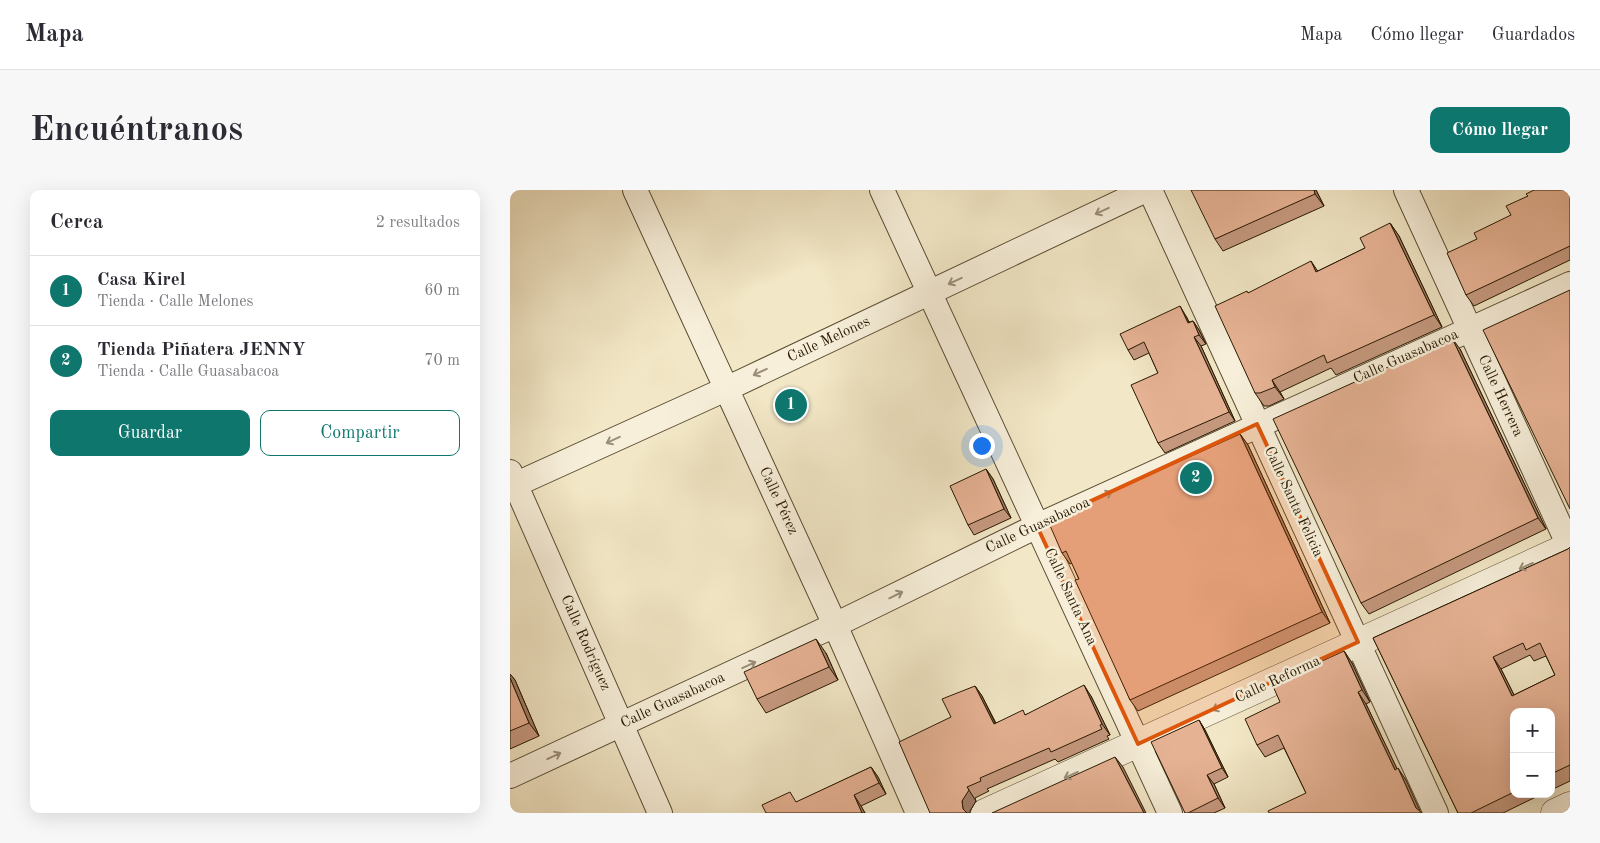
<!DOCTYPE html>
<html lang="es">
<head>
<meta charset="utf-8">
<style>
	:root { --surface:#fff; --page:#f7f7f7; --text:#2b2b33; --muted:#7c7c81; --line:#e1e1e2; --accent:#0f766e }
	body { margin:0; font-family:"Old Standard TT",serif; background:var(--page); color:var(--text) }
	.controls { position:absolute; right:15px; bottom:15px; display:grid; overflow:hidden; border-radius:10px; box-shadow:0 5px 20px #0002 }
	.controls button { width:45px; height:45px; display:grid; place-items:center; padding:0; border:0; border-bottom:1px solid var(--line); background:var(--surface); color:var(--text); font:25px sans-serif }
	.you { position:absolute; left:471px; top:255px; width:18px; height:18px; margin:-12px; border:4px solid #fff; border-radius:50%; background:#1a73e8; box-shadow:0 0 0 8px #1a73e833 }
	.badge { display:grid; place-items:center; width:32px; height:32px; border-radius:50%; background:var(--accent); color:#fff; font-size:16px; font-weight:700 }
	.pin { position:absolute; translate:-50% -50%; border:2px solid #fff; box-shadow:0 1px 5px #0006 }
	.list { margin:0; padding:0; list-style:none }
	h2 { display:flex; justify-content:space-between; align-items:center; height:65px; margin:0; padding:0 20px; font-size:21px }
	h2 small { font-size:16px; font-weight:400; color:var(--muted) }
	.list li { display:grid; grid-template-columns:32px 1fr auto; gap:15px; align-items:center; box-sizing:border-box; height:70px; padding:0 20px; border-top:1px solid var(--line) }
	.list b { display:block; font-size:19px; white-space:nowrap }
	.list p { margin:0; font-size:16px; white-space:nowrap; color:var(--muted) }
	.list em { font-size:16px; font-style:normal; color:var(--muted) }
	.actions { display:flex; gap:10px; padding:15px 20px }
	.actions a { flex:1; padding:11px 0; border:1px solid var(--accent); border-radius:10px; text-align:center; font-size:18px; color:var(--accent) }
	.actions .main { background:var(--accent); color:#fff }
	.map { position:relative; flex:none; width:1060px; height:623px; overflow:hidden; border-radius:10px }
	header { display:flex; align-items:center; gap:30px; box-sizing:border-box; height:70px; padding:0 25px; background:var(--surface); border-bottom:1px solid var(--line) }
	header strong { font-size:24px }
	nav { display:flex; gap:28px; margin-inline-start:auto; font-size:18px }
	.intro { display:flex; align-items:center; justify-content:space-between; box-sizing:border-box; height:120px; padding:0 30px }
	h1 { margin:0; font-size:35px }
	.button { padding:12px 22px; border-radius:10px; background:var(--accent); color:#fff; font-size:18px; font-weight:700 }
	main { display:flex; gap:30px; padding:0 30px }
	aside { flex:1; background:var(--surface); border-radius:10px; box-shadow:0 5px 20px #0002 }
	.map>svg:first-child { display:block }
</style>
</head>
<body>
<header>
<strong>Mapa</strong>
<nav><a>Mapa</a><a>Cómo llegar</a><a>Guardados</a></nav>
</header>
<div class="intro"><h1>Encuéntranos</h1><a class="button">Cómo llegar</a></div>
<main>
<aside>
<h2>Cerca<small>2 resultados</small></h2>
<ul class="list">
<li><span class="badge">1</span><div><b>Casa Kirel</b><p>Tienda · Calle Melones</p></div><em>60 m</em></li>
<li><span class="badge">2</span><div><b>Tienda Piñatera JENNY</b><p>Tienda · Calle Guasabacoa</p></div><em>70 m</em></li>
</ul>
<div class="actions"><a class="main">Guardar</a><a>Compartir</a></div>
</aside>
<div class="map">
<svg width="1060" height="623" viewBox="0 0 1060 623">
	<rect width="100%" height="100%" fill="#f2e7c6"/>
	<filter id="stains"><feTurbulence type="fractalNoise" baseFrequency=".004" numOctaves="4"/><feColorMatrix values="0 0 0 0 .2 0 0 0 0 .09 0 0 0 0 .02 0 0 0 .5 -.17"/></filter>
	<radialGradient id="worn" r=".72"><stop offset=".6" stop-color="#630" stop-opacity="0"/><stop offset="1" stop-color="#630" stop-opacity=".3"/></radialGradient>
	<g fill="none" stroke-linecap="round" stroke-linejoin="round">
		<defs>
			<path id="minor" d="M125 0 325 435 408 623
				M372 0 660 623
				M640 0 926 623
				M896 0 1060 358
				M0 282 150 623
				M0 297 216 199 636 0
				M0 586 325 435 527 336 1060 94"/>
			<path id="tertiary" d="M475 623 1060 356
				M1045 623 1060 616"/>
		</defs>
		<!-- minor casing -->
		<use href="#minor" stroke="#5a4c32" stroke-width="26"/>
		<!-- tertiary casing -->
		<use href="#tertiary" stroke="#5a4c32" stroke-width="29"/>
		<!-- minor -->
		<use href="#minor" stroke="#f7efda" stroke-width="24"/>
		<!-- tertiary -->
		<use href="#tertiary" stroke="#f7efda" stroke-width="28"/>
	</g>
	<!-- wall -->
	<path fill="#c6997f" stroke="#281800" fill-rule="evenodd" d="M806 0 814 16 713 61 705 49Z
		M1060 0V70L964 116 956 105 967 49 1001 25 1018 6Z
		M880 33 889 46 932 137 826 185 821 178 770 202 774 209 759 216H754L745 203 738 103 808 81 855 58Z
		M676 126 679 132 683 131 689 140 696 154 691 156 725 231 655 263 648 253V183L639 163 624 170 618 160Z
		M950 159 1036 339 859 424 851 413Z
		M730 244 738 255 820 433 628 521 620 510 562 373 560 374 552 363Z
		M476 279 483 289 501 328 464 345 458 335Z
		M1060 357V591L1041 600V522H1004V604H1032L993 623H948L863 448 1058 359ZM1020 465 1024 471 1036 466 1045 485 1004 505 991 479Z
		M834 461 842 473 860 512 856 514 887 579 896 590 796 603 774 558 755 567 747 555 770 512Z
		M316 463 328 490 256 523 247 509Z
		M0 484 5 490 29 546 0 559Z
		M465 496 472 506 486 533 581 506 600 545 597 546 599 549 548 572 545 569 477 599 479 601 465 608 466 611 460 621 441 527Z
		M689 530 695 540 718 587 704 594 715 618 704 623H675Z
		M361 577 368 587 376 604 351 616 355 623H256L287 612Z"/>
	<!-- shaded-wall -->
	<path fill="#a17d68" stroke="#281800" d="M804 0H806L814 16 805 4Z
		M880 33 889 46 932 137 924 125Z
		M801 71 809 83 806 82Z
		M670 116 676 126 684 142 678 133Z
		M683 131 689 140 696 154 689 145Z
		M684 147 691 156 725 231 719 222Z
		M942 148 950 159 1036 339 1028 328Z
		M762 190 770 202 774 209 765 197Z
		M730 244 738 255 820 433 812 422Z
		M476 279 483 289 501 328 494 319Z
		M306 449 316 463 328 490 319 477Z
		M834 461 842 473 860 512 852 500Z
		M983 467 991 479 1010 517 1002 506Z
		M0 484 5 490 29 546 19 533 0 488Z
		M574 495 581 506 600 545 592 534Z
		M465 496 472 506 491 545 484 534Z
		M848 502 856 514 893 591 885 580Z
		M689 530 695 540 718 587 712 578Z
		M605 567 613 577 636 623H634Z
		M361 577 368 587 376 604 369 593Z
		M888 578 896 590 911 623 906 618Z
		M697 585 704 594 715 618 708 608Z
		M457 597 466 611 460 621V623H456L453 619 452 611Z
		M344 605 351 616 355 623H352Z"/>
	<!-- building -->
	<path fill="#e6b294" stroke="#281800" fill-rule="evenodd" d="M681 0H804L805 4 705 49Z
		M1024 0H1060V56L956 105 937 63 967 49 964 43 1001 25 996 16 1018 6 1016 4Z
		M880 33 924 125 817 173 814 165 762 190 765 197 750 203H745L705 116 737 101 738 103 801 71 806 82 855 58 850 48Z
		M1060 100V319L973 140Z
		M670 116 678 133 683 131 689 145 684 147 719 222 648 253 621 195 648 183 634 152 618 160 610 144Z
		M942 148 1028 328 851 413 763 229Z
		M730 244 812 422 620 510 565 390 569 389 556 361 552 363 538 331Z
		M476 279 494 319 458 335 440 296Z
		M1060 357V575L1041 584V522H1004V602L961 623H948L863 448 1058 359ZM1013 453 1016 460 1030 453 1045 485 1002 506 983 467Z
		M306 449 319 477 247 509 234 482Z
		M834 461 852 500 848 502 885 580 888 578 906 618 912 623H759L758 621 796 603 768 545 747 555 735 529 770 512 762 494Z
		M0 488 19 533 0 541Z
		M574 495 592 534 590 535 592 539 541 562 539 558 470 588 471 591 457 597 459 600 452 611 453 619 457 623H420L389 552 441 527 432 509 465 496 484 534 513 520 515 525Z
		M689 530 712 578 697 585 708 608 678 623H675L641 552Z
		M605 567 634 623H482Z
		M361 577 369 593 344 605 352 623H256L252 615 280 602 286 612Z"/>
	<!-- one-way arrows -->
	<defs><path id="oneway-shaft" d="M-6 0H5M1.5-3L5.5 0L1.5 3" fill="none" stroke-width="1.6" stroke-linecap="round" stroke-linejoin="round" transform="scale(1.25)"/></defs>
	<g stroke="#9a8e78">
		<use href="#oneway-shaft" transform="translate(592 21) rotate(155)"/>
		<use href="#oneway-shaft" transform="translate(445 91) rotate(155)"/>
		<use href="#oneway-shaft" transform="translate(250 182) rotate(155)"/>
		<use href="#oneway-shaft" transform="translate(103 250) rotate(155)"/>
		<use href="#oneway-shaft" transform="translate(595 305) rotate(-25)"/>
		<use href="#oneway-shaft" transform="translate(1016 376) rotate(156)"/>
		<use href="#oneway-shaft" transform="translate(386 405) rotate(-26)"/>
		<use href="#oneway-shaft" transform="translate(239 475) rotate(-25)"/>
		<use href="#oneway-shaft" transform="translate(709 517) rotate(155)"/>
		<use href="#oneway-shaft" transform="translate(44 566) rotate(-25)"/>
		<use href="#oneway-shaft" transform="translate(561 585) rotate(156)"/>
	</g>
	<!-- marked area -->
	<path fill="#de560b" fill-opacity="0.2" stroke="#de560b" stroke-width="4" stroke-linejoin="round" d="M747 234 848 452 628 554 527 336Z"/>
	<g text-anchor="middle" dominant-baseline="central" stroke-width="5" stroke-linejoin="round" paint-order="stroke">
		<!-- street labels -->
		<g font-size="15" fill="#281800" stroke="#f7efda">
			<text transform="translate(319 150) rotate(-25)">Calle Melones</text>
			<text transform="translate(896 167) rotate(-24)">Calle Guasabacoa</text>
			<text transform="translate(990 206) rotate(65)">Calle Herrera</text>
			<text transform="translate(268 311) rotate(65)">Calle Pérez</text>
			<text transform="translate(783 312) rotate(65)">Calle Santa Felicia</text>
			<text transform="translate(528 336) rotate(-25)">Calle Guasabacoa</text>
			<text transform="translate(560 407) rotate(65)">Calle Santa Ana</text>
			<text transform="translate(75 453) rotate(66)">Calle Rodríguez</text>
			<text transform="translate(768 490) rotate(-25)">Calle Reforma</text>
			<text transform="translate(163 511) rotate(-25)">Calle Guasabacoa</text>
		</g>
	</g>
	<rect width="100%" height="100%" filter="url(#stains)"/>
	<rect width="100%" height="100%" fill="url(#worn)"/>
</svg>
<div class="controls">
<button>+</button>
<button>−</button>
</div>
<div class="you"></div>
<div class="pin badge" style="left:281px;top:215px">1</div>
<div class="pin badge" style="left:686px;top:288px">2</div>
</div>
</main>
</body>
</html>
